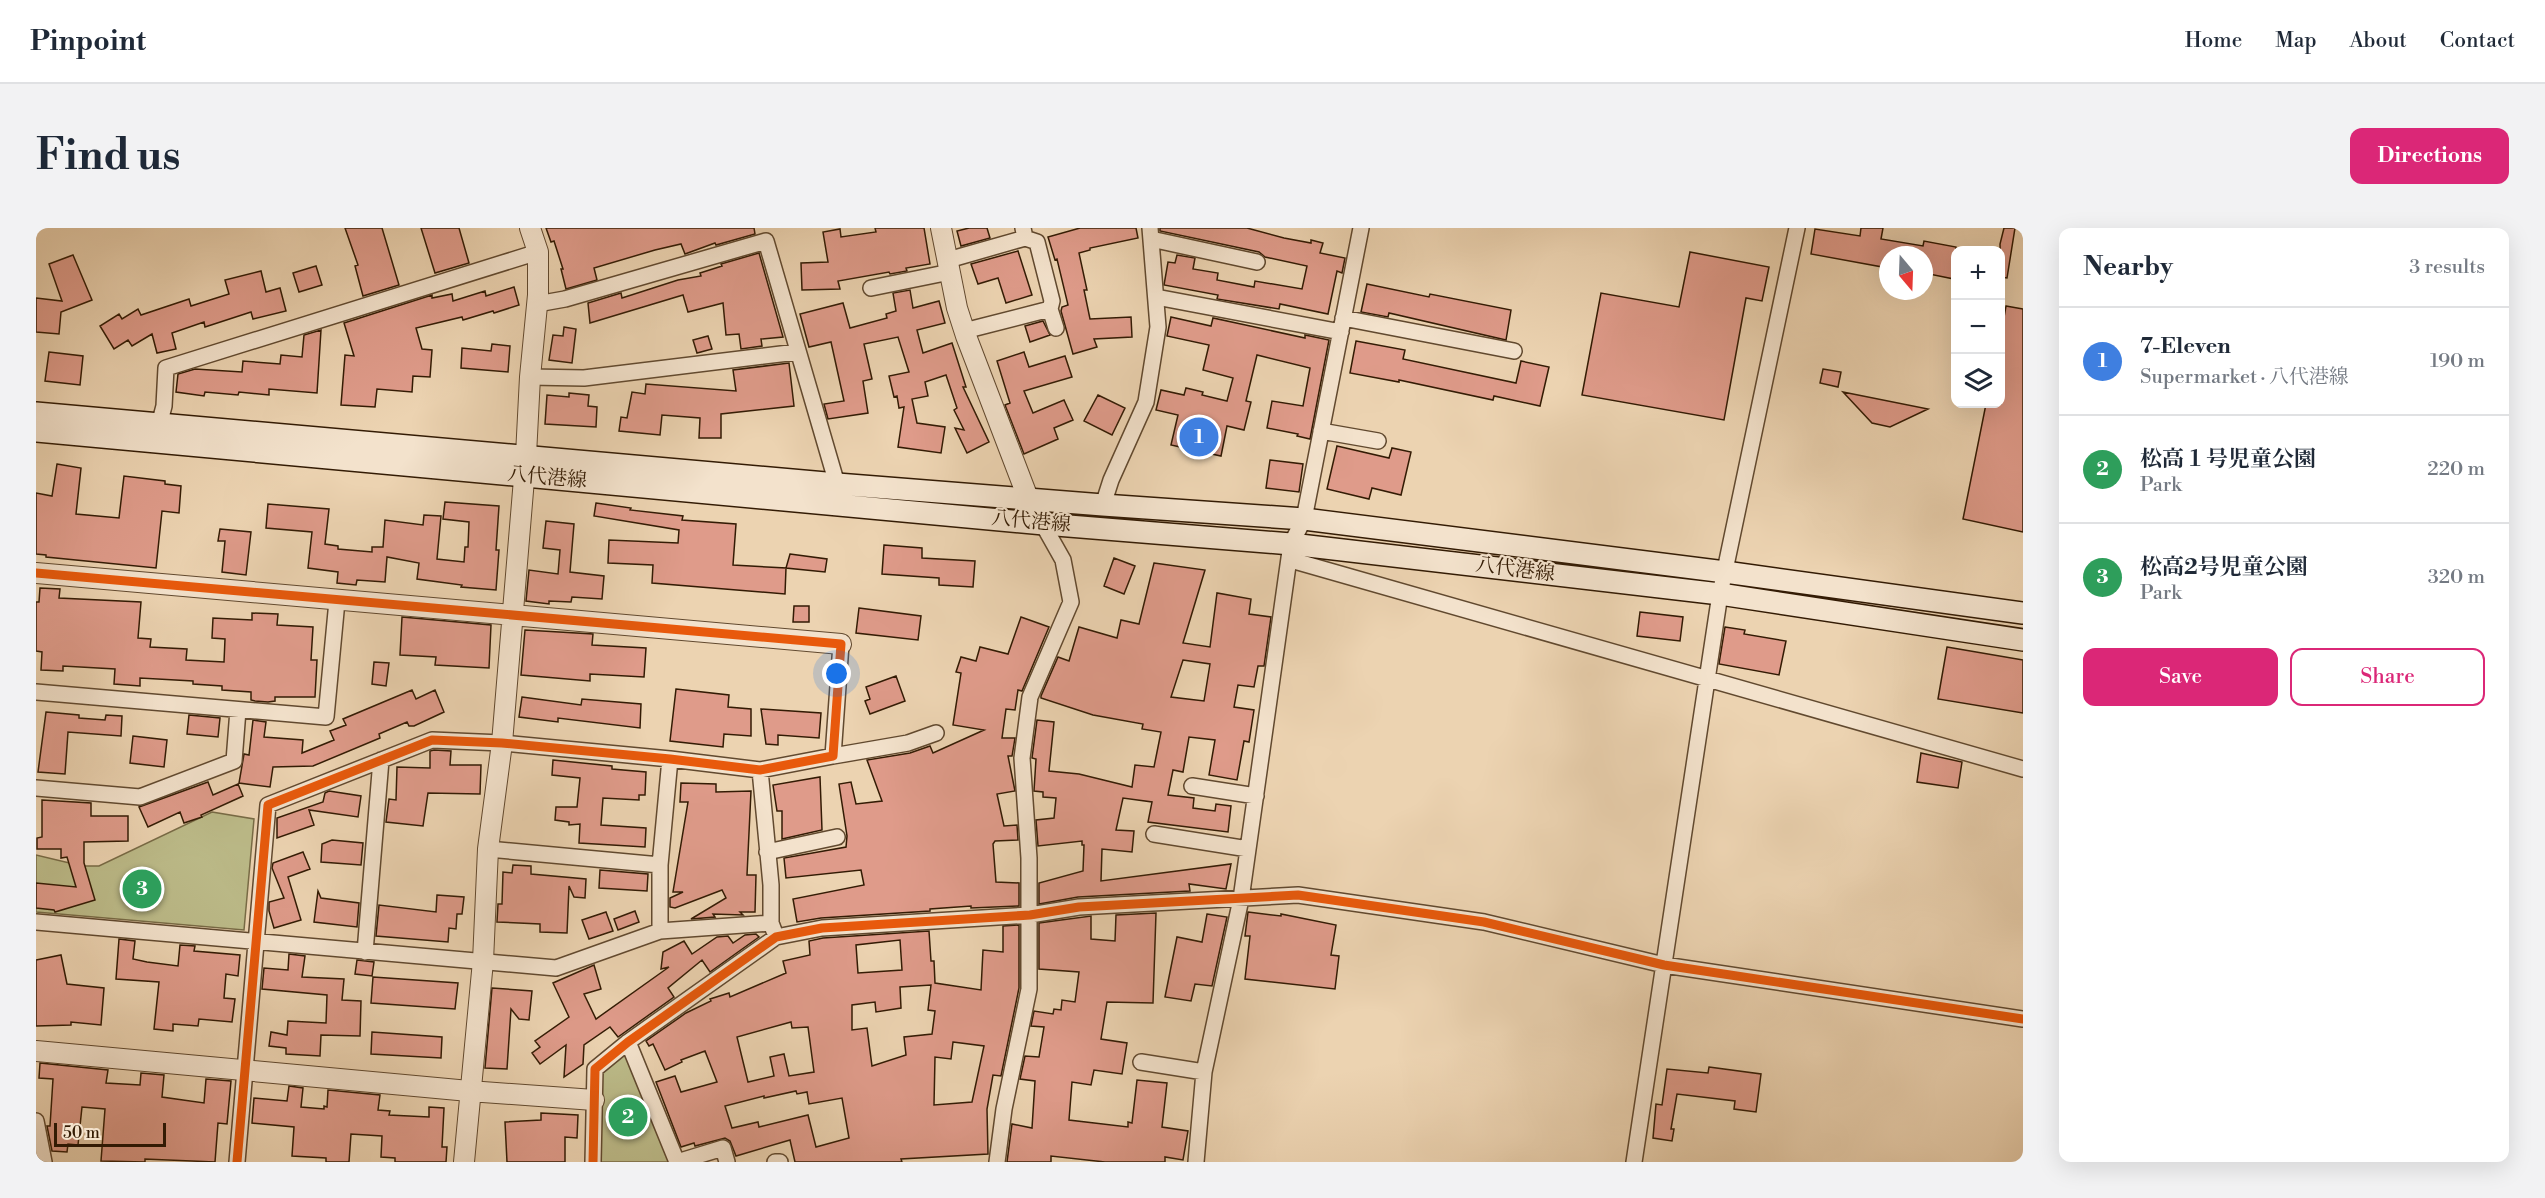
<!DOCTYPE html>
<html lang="en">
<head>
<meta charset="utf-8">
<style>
	:root { --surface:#fff; --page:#f2f2f3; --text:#1f2937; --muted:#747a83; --line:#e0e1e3; --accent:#db2777 }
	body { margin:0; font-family:"Libre Bodoni","Noto Serif JP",serif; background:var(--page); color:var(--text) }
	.controls { position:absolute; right:18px; top:18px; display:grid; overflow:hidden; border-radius:12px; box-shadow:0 6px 24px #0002 }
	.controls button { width:54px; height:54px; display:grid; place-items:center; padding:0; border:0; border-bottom:2px solid var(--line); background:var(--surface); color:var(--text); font:30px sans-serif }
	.compass { position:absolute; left:1843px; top:18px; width:54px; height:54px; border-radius:50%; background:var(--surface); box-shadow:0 6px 24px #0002; rotate:161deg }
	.scale { position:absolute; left:18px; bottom:15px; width:112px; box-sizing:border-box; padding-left:6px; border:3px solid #331b04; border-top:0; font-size:16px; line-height:21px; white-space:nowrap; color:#331b04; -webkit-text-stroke:4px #f3e2cc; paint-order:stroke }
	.you { position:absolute; left:801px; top:446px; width:21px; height:21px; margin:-15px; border:4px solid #fff; border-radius:50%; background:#1a73e8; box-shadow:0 0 0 9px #1a73e833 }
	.badge { display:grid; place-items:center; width:39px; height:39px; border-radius:50%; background:var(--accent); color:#fff; font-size:20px; font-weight:700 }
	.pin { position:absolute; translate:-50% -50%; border:3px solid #fff; box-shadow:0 2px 6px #0006 }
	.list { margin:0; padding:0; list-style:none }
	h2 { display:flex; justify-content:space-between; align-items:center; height:78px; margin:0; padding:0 24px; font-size:26px }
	h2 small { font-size:20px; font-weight:400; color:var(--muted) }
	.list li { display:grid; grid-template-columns:39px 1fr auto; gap:18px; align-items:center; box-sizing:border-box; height:108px; padding:0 24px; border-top:2px solid var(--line) }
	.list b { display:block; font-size:22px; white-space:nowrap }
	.list p { margin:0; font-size:20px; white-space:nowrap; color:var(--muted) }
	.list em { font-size:20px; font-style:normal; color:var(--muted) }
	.actions { display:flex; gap:12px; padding:18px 24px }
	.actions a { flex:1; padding:14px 0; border:2px solid var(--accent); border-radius:12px; text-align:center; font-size:21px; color:var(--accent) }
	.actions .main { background:var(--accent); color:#fff }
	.icon { flex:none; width:33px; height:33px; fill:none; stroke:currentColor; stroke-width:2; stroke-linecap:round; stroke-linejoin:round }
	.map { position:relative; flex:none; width:1987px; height:934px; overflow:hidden; border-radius:12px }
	header { display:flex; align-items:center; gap:36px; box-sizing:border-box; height:84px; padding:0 30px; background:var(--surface); border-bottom:2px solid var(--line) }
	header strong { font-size:28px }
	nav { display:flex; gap:33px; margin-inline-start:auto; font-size:21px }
	.intro { display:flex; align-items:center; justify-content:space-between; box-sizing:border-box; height:144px; padding:0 36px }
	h1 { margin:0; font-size:42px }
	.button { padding:15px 27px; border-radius:12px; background:var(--accent); color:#fff; font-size:21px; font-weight:700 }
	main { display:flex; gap:36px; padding:0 36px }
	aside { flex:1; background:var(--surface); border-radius:12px; box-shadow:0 6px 24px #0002 }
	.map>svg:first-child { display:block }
</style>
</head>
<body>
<header>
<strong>Pinpoint</strong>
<nav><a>Home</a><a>Map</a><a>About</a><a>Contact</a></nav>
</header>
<div class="intro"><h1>Find us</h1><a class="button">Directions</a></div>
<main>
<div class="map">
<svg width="1987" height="934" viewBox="0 0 1987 934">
	<rect width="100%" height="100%" fill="#ecd3b1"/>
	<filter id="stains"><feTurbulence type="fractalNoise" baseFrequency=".00333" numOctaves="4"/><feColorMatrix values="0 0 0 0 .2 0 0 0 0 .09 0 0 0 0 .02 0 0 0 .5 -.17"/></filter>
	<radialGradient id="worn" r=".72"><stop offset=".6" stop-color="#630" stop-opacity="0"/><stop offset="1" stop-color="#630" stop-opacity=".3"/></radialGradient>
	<!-- green -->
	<path fill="#bcbb89" stroke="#786b46" stroke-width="1.5" d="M176 584 218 591 208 702 0 684V627L46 638H63Z
		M592 823 639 934H564L565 845Z"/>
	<!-- building -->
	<path fill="#df9b8a" stroke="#331b04" stroke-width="1.5" fill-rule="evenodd" d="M309 0H346L363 57 327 68 319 38 322 37Z
		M385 0H423L433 35 399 45Z
		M510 0H718L719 6 680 17 679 15 649 26 645 16 619 22 558 40 561 52 530 61 525 41H527L518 13 515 14Z
		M839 0H888L894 36 870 40 871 43 854 46 853 44 802 53 804 61 766 62 765 35 792 34 787 4 804 1 805 9 840 4Z
		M933 0H951L954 10 925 18 921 3Z
		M1044 0H1100L1102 10 1054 20V22L1043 25 1051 62H1048L1054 91 1095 89 1096 109 1058 111 1061 119 1037 126 1025 83 1026 79 1032 77 1021 31 1019 32 1012 9Z
		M1124 0H1211L1248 10 1275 15V12L1287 15 1284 25 1309 30 1306 45 1301 43 1292 86 1244 76 1243 81 1181 71 1182 67 1128 57 1132 34 1139 35 1141 27 1159 30 1157 41 1182 45 1181 52 1218 59 1219 53 1266 61 1271 38 1229 29 1223 24 1124 3Z
		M1825 0H1847L1845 11 1887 18 1888 13 1920 19 1918 51 1888 45V27H1852V40L1775 26 1779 1 1824 8Z
		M1968 0H1979L1971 50 1965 49 1964 16Z
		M982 23 996 67 970 75 962 50 942 56 935 36Z
		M1654 24 1733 39 1726 73 1710 70 1688 192 1546 167 1565 65 1643 79Z
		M723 25 747 109 725 111 726 118 705 121 703 106 690 107 687 75 652 84 647 67 554 95 552 75 585 65 586 70 642 52 665 48 664 45 686 38 685 36Z
		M37 27 56 72 25 84 23 106 0 104V70L26 73 13 36Z
		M280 38 286 57 263 64 257 45Z
		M225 43 230 64 244 60 250 83 217 91 215 84 169 99 168 94 136 105 140 121 121 125 116 106 96 118 92 112 78 121 64 98 83 86 86 91 102 81 105 87 153 71 155 78 193 66 189 52Z
		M1331 56 1393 69 1394 66 1475 82 1470 112 1353 85 1352 89 1325 84Z
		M478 59 483 77 458 85 457 83 427 92 426 89 380 100 386 121 396 122 394 149 377 148 376 164 341 161 339 179 305 177 309 127 318 128 308 95 396 67V70L416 66 417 73 449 63 450 68Z
		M874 62 877 80 903 73 909 95 881 102 887 125 916 115 930 159H927L953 214 931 225 919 200 928 202 918 182 921 180 910 147 889 154 892 168 876 171 881 195 909 199 905 225 862 219 868 179 863 180 861 168 858 169 853 148 873 144 862 109 828 116 836 151 827 153 832 185 792 191 788 176 808 173 795 114 773 119 764 86 807 75 814 100 851 90 850 86 860 83 857 65Z
		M1970 78 1987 81V304L1927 291 1950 176H1965V106Z
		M1135 89 1175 98 1177 90 1269 110V107L1293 112 1274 211 1261 208 1262 206 1231 200 1236 173 1267 178 1274 140 1221 127 1210 173 1215 174 1208 202 1191 198 1185 228 1135 217 1142 187 1120 182 1125 162 1148 167 1150 160 1167 164 1166 167 1191 173 1197 150 1167 142 1173 117 1131 108Z
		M1007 93 1014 107 994 114 989 98Z
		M528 99 540 101 536 135 513 132 517 107 527 108Z
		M285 102 281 165 233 161V167L203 164 202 167 169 164 168 168 140 164 142 146 159 141 206 144 207 133 244 136 245 127 266 129 268 107Z
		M672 108 676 121 661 125 657 112Z
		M1320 113 1369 122 1367 131 1480 155 1485 133 1513 139 1504 178 1458 168 1457 172 1363 152V154L1314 145Z
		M456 116 474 118 472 144 425 140 426 120 455 123Z
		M13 124 47 128 44 157 9 153Z
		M988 124 993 139 1029 128 1036 149 988 163 997 185 1028 172 1037 192 1018 200 1022 211 988 226 969 177 974 175 961 133Z
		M753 135 758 178 685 186V210H663L664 190 626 187 624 207 583 203 585 189 591 190 596 164 609 166 610 156 700 163 697 142Z
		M1787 141 1805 144 1802 159 1784 155Z
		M1807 164 1892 181 1854 199 1836 195Z
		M533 165 553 167 552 178 561 179 560 199 509 196 511 167 533 169Z
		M1062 167 1089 180 1076 207 1048 193Z
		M1301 218 1353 230 1356 220 1375 224 1365 267 1336 260 1333 271 1291 261Z
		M1234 232 1267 236 1263 264 1230 260Z
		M21 236 45 240 40 286 83 290 88 248 129 253V256L145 258 143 285 126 283 120 340 10 329V327L0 326V265L16 268Z
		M409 274 463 278 460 322H463L460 362 425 359 426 357 381 351 383 335 351 329 349 354 321 352 320 357 301 355 302 344 272 340 276 304 230 300 232 276 293 281 289 316 302 318V321L336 324V319H347L349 292 387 297 388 287 405 288 401 331 428 334 429 319H432L433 294 407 291Z
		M560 275 595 280 594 282 647 288 646 292 700 296 697 337 750 340 749 366 616 355 617 337 572 335 573 312 642 315 643 302 558 288Z
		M510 293 538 296 534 344 568 348 566 371 536 369 535 374 513 373V376L490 373 493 342 522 346 524 322 507 320Z
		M184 301 215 304 210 347 186 344 189 313H182Z
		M848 317 886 320V330L939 333 937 359 903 357V350L846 346Z
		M754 326 791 331 789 344 750 340Z
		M1078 330 1099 338 1088 366 1068 358Z
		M1118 335 1169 342 1147 415 1174 419 1181 365 1215 371 1213 386 1235 389 1228 438H1222L1218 459 1202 457 1198 479 1218 482 1213 514 1208 513 1201 552 1173 547 1179 512 1153 509 1147 544 1137 542 1132 567 1158 570 1157 580 1179 583 1180 576 1195 578 1192 604 1112 594 1116 574 1087 570 1080 602 1098 603 1096 624 1066 621 1065 653 1195 636 1190 661 1153 656 1154 663 1042 669 1003 676V655L1047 643 1048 617H1046V613L1002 618 1000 592 1018 590 1020 570 1007 569V564L998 563 1000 531 996 530 1001 492 1018 494 1013 543 1043 546 1096 559 1099 537 1118 539 1125 504 1106 501 1107 496 1057 487 1005 470V468L1022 429 1033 433 1043 399 1081 410 1085 392 1103 396ZM1147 432 1174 436 1168 473 1135 469Z
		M4 360 24 361 23 370 105 374 102 410 115 411 114 419 151 421 150 432 188 434 189 411 176 410 177 390 216 392V385L242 386 241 397 277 399 275 432H281L279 469H239V473L232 474 219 473 215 472V464L186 462V458L157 456V453L104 450V458L78 456 79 441 27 438V443L5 442 6 424 0 423V374H3Z
		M758 378H773V394H757Z
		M823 380 885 388 882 412 820 405Z
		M1604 384 1647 389 1644 413 1601 408Z
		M366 389 455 397 453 440 399 437 400 429 364 427Z
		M985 389 1013 399 986 463 982 462 979 482 970 481 966 510H979L976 528H972L979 563 961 566 968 598 981 597 982 612 959 613 957 616 960 654 983 655V678L935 680V678L894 681V683L785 690 761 694 757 671 828 657 825 642 750 650 748 630 810 619 811 608 803 556 815 554 820 576 846 573 831 532 874 525 894 518 897 525 948 502 917 497 925 445 920 444 925 429 940 433 944 419 972 426Z
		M1689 399 1709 402 1708 406 1750 413 1743 447 1683 436Z
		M489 402 557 406 556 417 610 420 608 449 554 446V453L485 447Z
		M1911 419 1987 432V485L1902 471Z
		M338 434 353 435 350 458 336 456Z
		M860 448 869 473 834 486 829 473 834 471 830 459Z
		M640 461 693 467 692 479 715 481V508L688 506 687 519 634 513Z
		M376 462 380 471 399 462 408 484 378 498H373L371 494 343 506 344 510 277 538 237 539 234 559 203 555 208 526 213 527 217 492 230 494 228 509 267 512 266 525 298 512 294 503 310 497 307 491Z
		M486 469 545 477 546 471 605 476 604 500 522 490V494L483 489Z
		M725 481 785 485 783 510 742 507V517L730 516Z
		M10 484 43 487V490L69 492 70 487 86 488 85 508 32 504 29 546 2 544Z
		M153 487 184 490 182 509 151 506Z
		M97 508 131 512 128 539 94 535Z
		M398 522 415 523 414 537H445L444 566 392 565 387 598 350 594 353 571 360 572 361 539 394 540V523Z
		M1885 525 1926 534 1922 560 1881 554Z
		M517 532 576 538V541L610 544 609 567H603V572L567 570 565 597 610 600 609 619 543 615 544 596 533 597V594L519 592 520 579H541L544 550 516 547Z
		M784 549 786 602 746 611V583H741L737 557Z
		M172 554 177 567 202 556 207 568 165 587 166 589 148 595 144 584 112 599 103 579Z
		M645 555 680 556V564L715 563 711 647H720L719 684H704L707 687 677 686 679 689 655 691 690 670 686 662 639 680 634 679V670L647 664H637L652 574H644Z
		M293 563 325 568 322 589 273 582 278 597 241 610V590L287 574 289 565Z
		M6 572 55 575V588H92V613L48 614V635L59 672 19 684 18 682 0 680V655L40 659 31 629 25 630V621H1V610L6 609Z
		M296 612 327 615 325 637 285 634 286 616Z
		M267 624 274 641 252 649 265 692 238 700 233 683V674L248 670 236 640 237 635Z
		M477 637 495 638V646L550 651 549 670 538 669 533 658 531 705 504 704V696L461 694 462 676H466L467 644 476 645Z
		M564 642 612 646 611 663 563 660Z
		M282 663 285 670 323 675 321 699 278 694Z
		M401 667 428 669 426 686H421L420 701 413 700 412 714 340 708 343 677 400 684Z
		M599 683 603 694 582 702 578 691Z
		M570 684 577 703 553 711 546 692Z
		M1212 684 1245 688V686L1300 697 1295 727 1303 728 1299 761 1209 751 1214 708H1209Z
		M1120 685 1117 775 1071 774 1065 811 1091 815 1086 846 1058 842 1055 857 1036 854 1033 892 1092 899V894L1096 895 1101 852 1131 855 1126 899 1152 903 1147 932 1129 929V934H1069L1015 928V934H971L976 896 996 900 999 853 984 851 989 828 1003 829 1008 799 995 798 998 783 1017 786 1018 781 1025 782 1026 772 1039 774 1043 744 1003 741V695L1055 688V711L1079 713 1080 687Z
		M1171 686 1191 689 1176 758 1159 756 1155 773 1129 769 1141 709 1166 714Z
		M983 697V760L965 848 957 847 951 881 952 926 865 931 866 934H759L754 912 700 928 694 913 689 910 659 918 658 915 645 919 620 854 639 848 645 864 681 854 669 823 645 832 646 834 629 842 617 816 613 818 610 813 650 785 675 773 674 771 693 765 694 769 750 745 747 733 774 727 773 713 787 710 893 703 895 733H898L899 755 945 762 947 722 967 724V698ZM864 712 866 742 822 745 820 717ZM895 757 892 782 899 783 896 806 868 809 870 827 836 838 831 800 816 802V777L839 774 840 784 865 780 864 759ZM755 794 756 800 772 799 778 844 753 848 748 826 734 829 738 848 712 854 701 809ZM917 814 948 818 936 874 898 877 899 829 915 831ZM760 863 761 866 771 864 773 876 806 870 813 910 780 919 772 887 723 899 722 894 696 900 689 878 728 868V870Z
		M720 706 723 709 674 744 666 732 632 760 638 769 582 809 574 799 548 817 547 836 528 849 530 817 504 836 496 825 504 819 499 813 533 789 517 755 558 737 565 761 548 766 560 791 633 739 625 741 627 724 648 713 656 726 681 709 692 708 697 715 709 707Z
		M83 711 99 713 97 731 111 734 142 738 144 717 159 718 158 723 204 727 202 748 190 746 188 770 199 771 196 794 163 791 162 798 137 796V803L118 801 123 754 80 751Z
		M253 726 269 728 266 749 308 751 306 772 325 773 324 808 285 807 284 828 250 826V820L233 818 235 804 251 807 252 793 290 795 291 767 226 761 228 740 252 742Z
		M25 727 31 756 68 760 65 797 35 794V797L0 798V732Z
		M321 732 338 734 336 748 319 746Z
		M337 749 422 755 419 781 335 775Z
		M456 760 496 763 493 792 483 791 475 781 471 841 449 840Z
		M336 804 406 809 405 830 335 826Z
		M4 835 72 842 70 855 104 857 105 845 128 847 126 869 168 875 170 851 195 853 191 896 182 895 179 934 109 931V934L65 933 69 881 46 879 42 917 32 916 31 924 16 923 11 898H14L17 851 3 850Z
		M1673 839 1725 846 1720 884 1698 881 1699 873 1641 866 1635 901H1638L1636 913 1617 910 1620 876 1626 877 1631 841 1672 845Z
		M253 858 267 860 265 879 288 881V878L291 879 292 862 344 867 342 882 354 883 353 887 393 889V879L408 880 406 919H411L410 934H359V930L345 929 346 908 315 906 313 934H290V930L256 928 258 899 216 895 218 870 251 873Z
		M505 885 542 887 541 910 529 909V934H471L469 894 505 892Z"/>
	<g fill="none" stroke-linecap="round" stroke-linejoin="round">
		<defs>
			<path id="minor" d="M1115 11 1221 34
				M912 32 989 10
				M835 60 914 44
				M1120 69 1305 104
				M501 76 529 71 730 13 801 256
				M1014 81 1020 100
				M1307 90 1478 123
				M928 103 1014 81 1016 73 1001 14 989 10 987 0
				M494 149 548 150 761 124
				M123 197 128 178 130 140 502 24
				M1285 203 1342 213
				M1067 277 1075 252 1110 174 1122 99 1114 0
				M1255 332 1987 541
				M0 464 290 489 301 373
				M797 528 872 515 900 505
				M724 542 735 657V695L738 703
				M1156 558 1220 568
				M0 560 104 569 198 533 202 482
				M1118 606 1212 621
				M452 621 624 637
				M731 624 801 609
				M0 694 520 740 624 703 735 695
				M624 703V637L634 531
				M329 724 345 532
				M592 814 641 934 687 920 691 934
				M1105 834 1168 844
				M0 893 8 934
				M201 934 232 577 396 512 466 515 634 531 724 542 797 528 805 416
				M557 934 559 841 592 814 740 709 786 700 994 687 1043 679 1262 667 1448 694 1628 737 1987 791
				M739 934H744
				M961 934 968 881 993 761V630L986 530 994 469 1035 374 1027 332 992 270
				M1160 934 1168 844 1205 671 1255 316 1268 291 1325 0
				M1598 934 1684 366 1761 0"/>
			<path id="tertiary" d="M905 0 921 80 930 108 992 270
				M0 345 805 416
				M0 823 433 863 558 872
				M428 934 447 733 452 621 466 515 490 227 494 149 502 67V24L494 0"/>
			<path id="secondary" d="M0 185 801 256 1067 277 1268 291 1689 344 1987 385
				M0 203 1008 296 1255 316 1684 366 1987 412"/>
		</defs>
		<!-- minor casing -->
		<use href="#minor" stroke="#61492f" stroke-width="18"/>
		<!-- tertiary casing -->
		<use href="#tertiary" stroke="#61492f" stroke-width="22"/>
		<!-- secondary casing -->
		<use href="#secondary" stroke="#331b04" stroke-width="24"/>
		<!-- minor -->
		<use href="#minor" stroke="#f3e2cc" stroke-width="15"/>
		<!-- tertiary -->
		<use href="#tertiary" stroke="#f3e2cc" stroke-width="20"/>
		<!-- secondary -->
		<use href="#secondary" stroke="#f3e2cc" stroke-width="21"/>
		<defs>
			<path id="cycleway" d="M0 345 805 416 797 528 724 542 634 531 466 515 396 512 232 577 201 934
				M557 934 559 841 592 814 740 709 786 700 994 687 1043 679 1262 667 1448 694 1628 737 1987 791"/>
		</defs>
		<!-- cycleway casing -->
		<use href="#cycleway" stroke="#f3e2cc" stroke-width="13"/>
		<!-- cycleway -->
		<use href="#cycleway" stroke="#e8590c" stroke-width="9"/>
	</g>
	<g text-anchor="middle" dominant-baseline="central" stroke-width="4.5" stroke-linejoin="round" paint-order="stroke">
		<!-- street labels -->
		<g font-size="20" fill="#331b04" stroke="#f3e2cc">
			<text transform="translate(511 250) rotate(5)">八代港線</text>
			<text transform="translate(995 294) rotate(5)">八代港線</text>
			<text transform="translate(1479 342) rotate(7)">八代港線</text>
		</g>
	</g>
	<rect width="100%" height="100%" filter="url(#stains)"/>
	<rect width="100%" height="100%" fill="url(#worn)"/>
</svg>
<div class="controls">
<button>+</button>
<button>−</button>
<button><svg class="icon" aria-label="layers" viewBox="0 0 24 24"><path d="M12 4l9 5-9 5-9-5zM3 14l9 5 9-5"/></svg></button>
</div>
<svg class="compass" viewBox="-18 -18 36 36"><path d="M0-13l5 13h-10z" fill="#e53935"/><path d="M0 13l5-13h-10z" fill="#747a83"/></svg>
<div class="scale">50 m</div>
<div class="you"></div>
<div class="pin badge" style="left:1163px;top:209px;background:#3f7fe0">1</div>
<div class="pin badge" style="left:592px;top:889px;background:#2e9e5b">2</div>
<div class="pin badge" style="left:106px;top:661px;background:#2e9e5b">3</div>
</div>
<aside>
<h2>Nearby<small>3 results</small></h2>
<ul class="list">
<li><span class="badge" style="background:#3f7fe0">1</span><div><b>7-Eleven</b><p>Supermarket · 八代港線</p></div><em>190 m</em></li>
<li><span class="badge" style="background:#2e9e5b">2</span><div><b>松高１号児童公園</b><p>Park</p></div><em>220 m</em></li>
<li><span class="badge" style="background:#2e9e5b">3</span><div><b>松高2号児童公園</b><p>Park</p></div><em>320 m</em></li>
</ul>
<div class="actions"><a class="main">Save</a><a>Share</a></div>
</aside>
</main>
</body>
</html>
